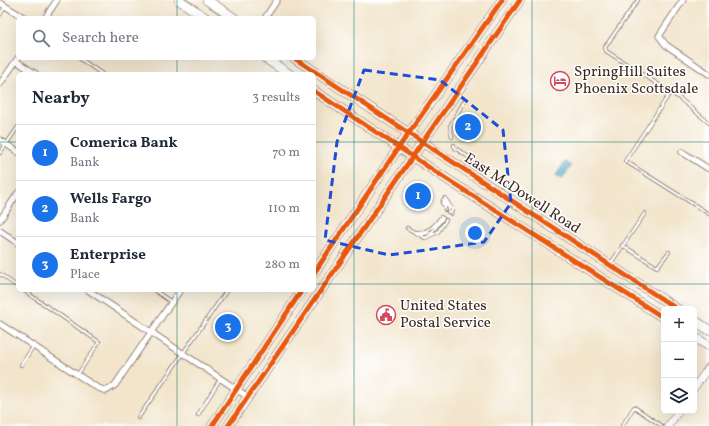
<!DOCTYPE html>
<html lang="en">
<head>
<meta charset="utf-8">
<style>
	:root { --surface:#fff; --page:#f2f2f3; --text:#1f2937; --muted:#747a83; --line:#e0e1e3; --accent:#1a73e8 }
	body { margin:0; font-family:Vollkorn,serif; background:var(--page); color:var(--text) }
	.controls { position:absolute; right:12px; bottom:12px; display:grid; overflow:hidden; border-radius:6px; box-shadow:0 4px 16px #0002 }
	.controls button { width:36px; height:36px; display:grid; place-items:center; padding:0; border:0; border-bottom:1px solid var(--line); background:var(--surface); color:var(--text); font:20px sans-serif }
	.you { position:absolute; left:475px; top:233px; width:14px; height:14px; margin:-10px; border:3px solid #fff; border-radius:50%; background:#1a73e8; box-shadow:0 0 0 6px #1a73e833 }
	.badge { display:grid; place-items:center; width:26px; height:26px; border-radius:50%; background:var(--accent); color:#fff; font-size:13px; font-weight:700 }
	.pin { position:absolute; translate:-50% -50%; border:2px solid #fff; box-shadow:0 1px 4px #0006 }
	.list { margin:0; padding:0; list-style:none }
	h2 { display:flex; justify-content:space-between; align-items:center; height:52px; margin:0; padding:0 16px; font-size:17px }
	h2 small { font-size:13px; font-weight:400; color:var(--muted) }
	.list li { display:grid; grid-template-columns:26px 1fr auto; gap:12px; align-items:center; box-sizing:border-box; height:56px; padding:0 16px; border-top:1px solid var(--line) }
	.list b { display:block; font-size:15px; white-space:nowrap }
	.list p { margin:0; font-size:13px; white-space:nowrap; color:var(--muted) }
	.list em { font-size:13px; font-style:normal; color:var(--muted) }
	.icon { flex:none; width:22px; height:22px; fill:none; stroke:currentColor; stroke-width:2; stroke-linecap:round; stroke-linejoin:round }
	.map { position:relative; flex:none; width:709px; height:426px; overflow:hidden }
	.search { position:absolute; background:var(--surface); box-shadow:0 4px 16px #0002; left:16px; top:16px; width:300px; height:44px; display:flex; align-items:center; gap:10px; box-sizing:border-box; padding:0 14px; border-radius:6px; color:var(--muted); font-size:15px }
	.panel { position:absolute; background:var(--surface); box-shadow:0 4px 16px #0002; left:16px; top:72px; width:300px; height:220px; border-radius:6px }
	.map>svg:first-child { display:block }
</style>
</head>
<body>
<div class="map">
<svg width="709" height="426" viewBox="0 0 709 426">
	<rect width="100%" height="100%" fill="#fff"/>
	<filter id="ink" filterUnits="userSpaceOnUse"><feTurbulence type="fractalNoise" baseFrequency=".025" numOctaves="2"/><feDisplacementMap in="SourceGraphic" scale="8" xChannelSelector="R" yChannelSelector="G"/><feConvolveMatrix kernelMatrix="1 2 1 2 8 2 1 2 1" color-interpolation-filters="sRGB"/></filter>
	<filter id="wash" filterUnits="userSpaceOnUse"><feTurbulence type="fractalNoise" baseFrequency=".012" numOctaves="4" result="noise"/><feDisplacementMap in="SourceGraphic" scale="16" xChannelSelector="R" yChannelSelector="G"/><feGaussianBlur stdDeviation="0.9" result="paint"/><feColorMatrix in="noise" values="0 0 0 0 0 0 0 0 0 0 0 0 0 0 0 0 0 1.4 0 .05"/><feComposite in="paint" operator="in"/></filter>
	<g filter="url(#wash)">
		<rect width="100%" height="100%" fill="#f2e5cc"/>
		<!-- water -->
		<path fill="#4eaccc" stroke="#446b75" d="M565 162 571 166 562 179 556 175Z"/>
	</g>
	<g filter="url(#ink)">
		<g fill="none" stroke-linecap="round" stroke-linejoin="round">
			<defs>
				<path id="service" d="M638 0 605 47 606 51 678 97 709 123
					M0 15 5 7
					M79 58 102 74
					M670 93 625 161 709 214
					M452 137 450 126 465 100
					M454 145 455 148 476 162
					M0 153 18 127
					M445 198 452 209 451 214
					M443 200 449 208 448 212
					M442 203 445 206V210
					M407 228 425 238 438 232 446 220
					M414 232C427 234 434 227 441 217
					M420 235 432 232 443 218
					M622 245 657 267 669 252
					M611 263 645 213
					M0 274 18 287
					M23 290 99 342 78 374
					M154 290 171 302
					M21 365 33 347
					M198 415 220 379
					M138 418 227 290
					M622 426 634 407 662 426"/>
				<path id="minor" d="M683 0 659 36 666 45 709 74
					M0 3 25 18
					M45 18 57 0
					M265 18 277 0
					M16 61 36 74
					M0 84 18 58
					M0 140 18 152
					M682 152 709 169
					M0 220 18 193
					M0 231 18 243
					M88 290 248 397
					M0 324 96 387 106 391 115 385 180 290"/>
				<path id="tertiary" d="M694 388 709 367
					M668 426 679 411"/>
				<path id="primary" d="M179 0 206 18
					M207 0 234 18
					M265 58 289 74
					M294 58 677 309
					M314 91 445 178 664 318
					M314 273 399 147 502 0
					M694 320 709 330
					M694 337 709 346
					M212 426 302 290
					M228 426 520 0"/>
			</defs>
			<!-- service casing -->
			<use href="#service" stroke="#7b6b5b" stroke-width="4"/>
			<!-- minor casing -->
			<use href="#minor" stroke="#7b6b5b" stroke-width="7"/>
			<!-- tertiary casing -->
			<use href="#tertiary" stroke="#7b6b5b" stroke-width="8"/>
			<!-- primary casing -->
			<use href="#primary" stroke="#7b6b5b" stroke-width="10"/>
			<!-- service -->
			<use href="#service" stroke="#fff" stroke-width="2.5"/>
			<!-- minor -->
			<use href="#minor" stroke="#fff" stroke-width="5.5"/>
			<!-- tertiary -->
			<use href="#tertiary" stroke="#fff" stroke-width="7"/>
			<!-- primary -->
			<use href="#primary" stroke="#fff" stroke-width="9"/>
			<defs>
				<path id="cycleway" d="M294 58 677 309
					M314 91 445 178 664 318
					M314 273 399 147 502 0
					M212 426 302 290
					M228 426 520 0"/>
			</defs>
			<!-- cycleway casing -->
			<use href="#cycleway" stroke="#fff" stroke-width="8"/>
			<!-- cycleway -->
			<use href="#cycleway" stroke="#e8590c" stroke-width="5"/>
		</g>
	</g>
	<!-- marked area -->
	<path fill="none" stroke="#1d4ed8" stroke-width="3" stroke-dasharray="8 5" stroke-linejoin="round" d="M364 70 440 80 503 130 511 203 484 242 389 255 325 240 337 142Z"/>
	<!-- grid -->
	<path fill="none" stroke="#0f766e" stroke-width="1" stroke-opacity="0.55" d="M177 0V18M354 0V426M532 0V426M177 58V74M0 142H18M314 142H709M0 284H18M314 284H709M177 290V426"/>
	<!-- icons -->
	<defs>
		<symbol id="hotel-ring" viewBox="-11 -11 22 22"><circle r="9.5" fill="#fff" stroke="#d1495b" stroke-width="1.5"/><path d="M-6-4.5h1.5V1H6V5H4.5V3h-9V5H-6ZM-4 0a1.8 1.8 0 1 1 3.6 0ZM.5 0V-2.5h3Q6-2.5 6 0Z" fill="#d1495b"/></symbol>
		<symbol id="civic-ring" viewBox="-11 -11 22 22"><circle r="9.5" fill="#fff" stroke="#d1495b" stroke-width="1.5"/><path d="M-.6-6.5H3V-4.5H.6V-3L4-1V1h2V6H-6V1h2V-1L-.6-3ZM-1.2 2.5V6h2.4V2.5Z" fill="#d1495b"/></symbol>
	</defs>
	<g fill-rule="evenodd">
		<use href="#hotel-ring" x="549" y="70" width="22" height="22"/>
		<use href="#civic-ring" x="375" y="304" width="22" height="22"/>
	</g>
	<g text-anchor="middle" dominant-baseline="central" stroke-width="3" stroke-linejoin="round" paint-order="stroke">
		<!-- poi labels -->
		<g font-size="15" fill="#3b2a1e" stroke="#fff" text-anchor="start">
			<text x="574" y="72">SpringHill Suites<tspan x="574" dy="17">Phoenix Scottsdale</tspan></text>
			<text x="400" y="306">United States<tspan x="400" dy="17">Postal Service</tspan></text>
		</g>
		<!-- street labels -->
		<g font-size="15" fill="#3b2a1e" stroke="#fff">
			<text transform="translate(522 194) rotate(33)">East McDowell Road</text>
		</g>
	</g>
</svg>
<div class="controls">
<button>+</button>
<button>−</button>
<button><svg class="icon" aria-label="layers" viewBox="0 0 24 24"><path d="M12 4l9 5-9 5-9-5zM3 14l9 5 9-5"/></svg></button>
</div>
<div class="you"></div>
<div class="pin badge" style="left:418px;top:196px">1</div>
<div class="pin badge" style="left:468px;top:127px">2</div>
<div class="pin badge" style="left:228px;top:327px">3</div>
<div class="search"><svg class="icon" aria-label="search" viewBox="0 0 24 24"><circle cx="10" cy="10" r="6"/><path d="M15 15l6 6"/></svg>Search here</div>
<section class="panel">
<h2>Nearby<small>3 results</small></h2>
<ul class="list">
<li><span class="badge">1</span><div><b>Comerica Bank</b><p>Bank</p></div><em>70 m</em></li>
<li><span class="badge">2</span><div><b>Wells Fargo</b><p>Bank</p></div><em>110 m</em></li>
<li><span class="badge">3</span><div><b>Enterprise</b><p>Place</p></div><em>280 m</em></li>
</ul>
</section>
</div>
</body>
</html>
